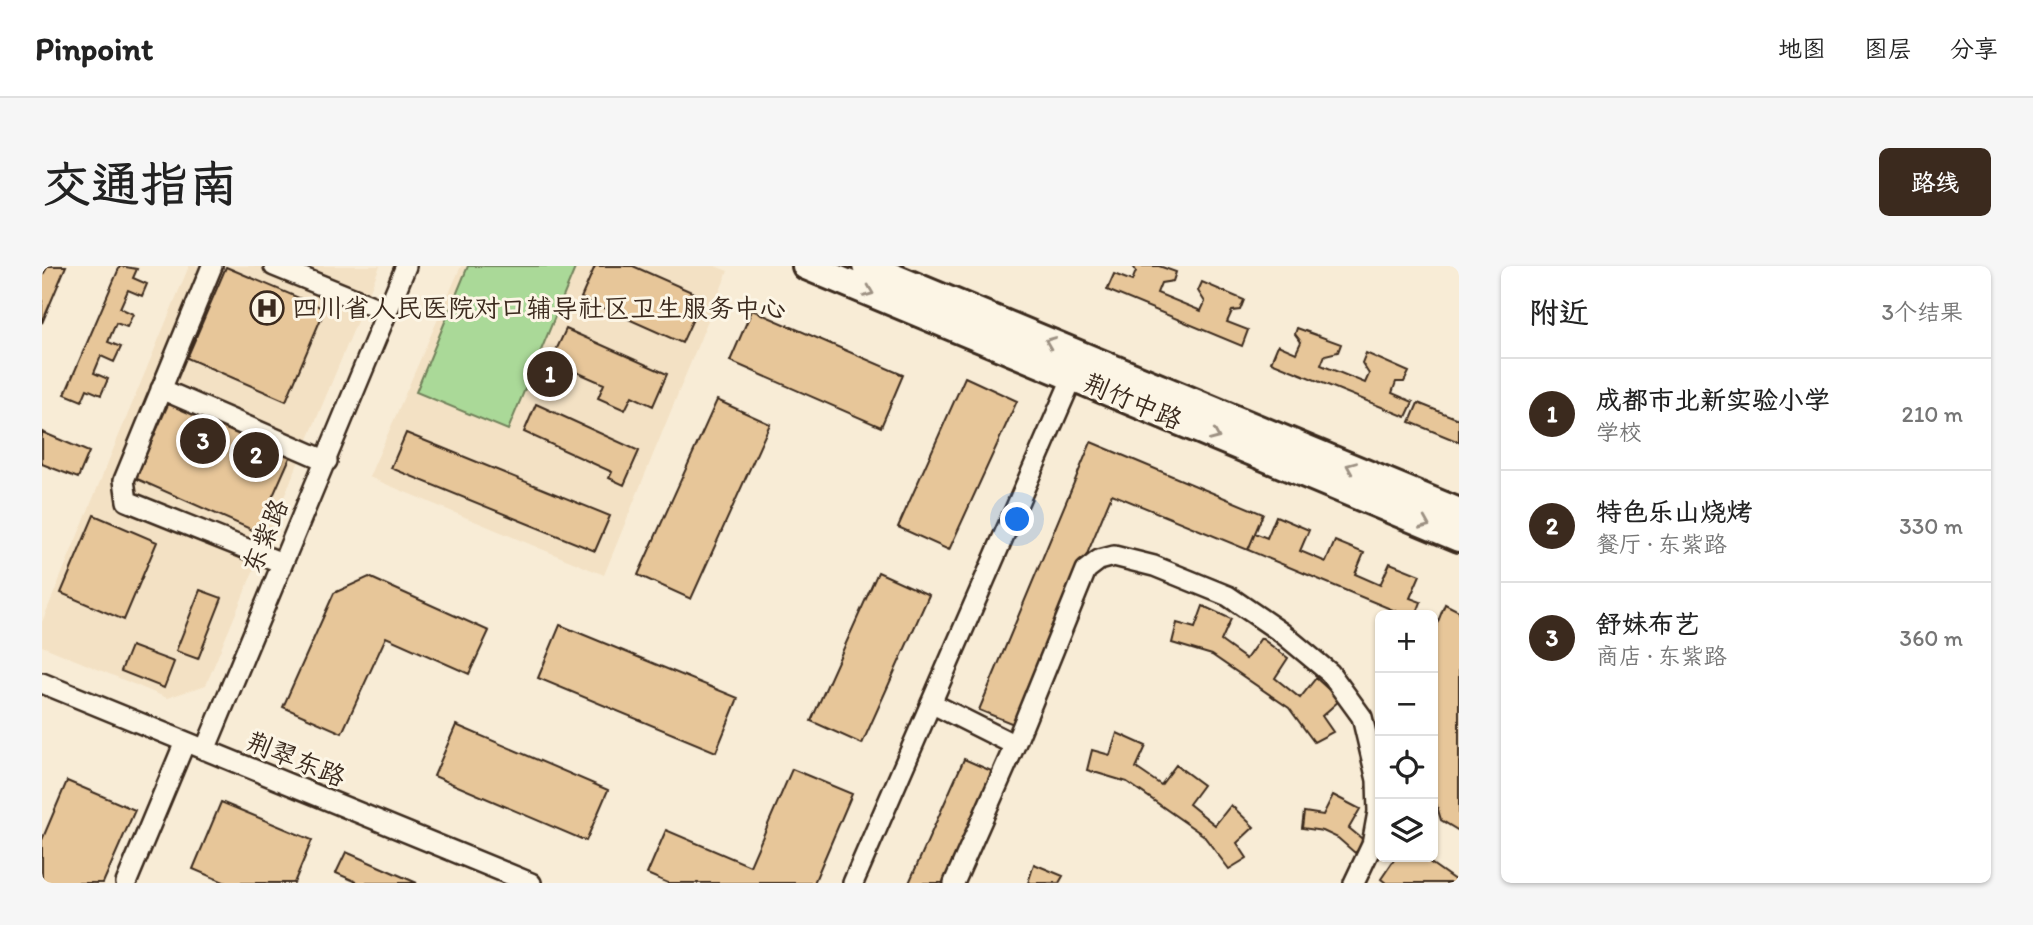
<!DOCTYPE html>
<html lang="zh">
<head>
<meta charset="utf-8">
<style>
	:root { --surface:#fff; --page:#f6f6f6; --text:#222; --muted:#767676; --line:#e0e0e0; --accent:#3b2a1e }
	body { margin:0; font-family:Itim,"LXGW WenKai TC",sans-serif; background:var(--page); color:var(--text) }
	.controls { position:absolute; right:21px; bottom:21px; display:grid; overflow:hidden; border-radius:10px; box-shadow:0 2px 5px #0004 }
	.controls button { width:63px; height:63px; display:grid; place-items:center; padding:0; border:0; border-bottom:2px solid var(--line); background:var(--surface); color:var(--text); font:35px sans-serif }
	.you { position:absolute; left:976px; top:254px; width:24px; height:24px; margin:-18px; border:5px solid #fff; border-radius:50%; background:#1a73e8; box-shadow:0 0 0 10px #1a73e833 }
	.badge { display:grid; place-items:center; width:46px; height:46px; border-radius:50%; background:var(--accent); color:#fff; font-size:23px; font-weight:700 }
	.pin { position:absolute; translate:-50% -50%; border:4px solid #fff; box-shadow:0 2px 7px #0006 }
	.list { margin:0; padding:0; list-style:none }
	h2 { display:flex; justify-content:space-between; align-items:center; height:91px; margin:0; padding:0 28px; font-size:30px }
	h2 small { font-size:23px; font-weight:400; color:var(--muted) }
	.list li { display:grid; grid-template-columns:46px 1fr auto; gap:21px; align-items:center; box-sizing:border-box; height:112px; padding:0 28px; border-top:2px solid var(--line) }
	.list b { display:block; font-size:26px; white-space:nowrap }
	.list p { margin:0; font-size:23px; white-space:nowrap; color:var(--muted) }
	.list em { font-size:23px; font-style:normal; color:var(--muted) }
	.icon { flex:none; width:38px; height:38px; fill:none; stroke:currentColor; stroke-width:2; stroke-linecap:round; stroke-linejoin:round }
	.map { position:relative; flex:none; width:1417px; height:617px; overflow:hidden; border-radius:10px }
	header { display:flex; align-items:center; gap:42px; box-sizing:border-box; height:98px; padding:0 35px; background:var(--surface); border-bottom:2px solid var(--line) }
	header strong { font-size:33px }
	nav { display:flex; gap:38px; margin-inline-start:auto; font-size:24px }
	.intro { display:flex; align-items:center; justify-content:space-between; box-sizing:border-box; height:168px; padding:0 42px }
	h1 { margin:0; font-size:49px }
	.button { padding:18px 32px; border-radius:10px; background:var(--accent); color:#fff; font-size:24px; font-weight:700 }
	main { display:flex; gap:42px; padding:0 42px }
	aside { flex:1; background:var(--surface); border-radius:10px; box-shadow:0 2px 5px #0004 }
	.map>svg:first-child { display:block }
</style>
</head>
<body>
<header>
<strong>Pinpoint</strong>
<nav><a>地图</a><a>图层</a><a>分享</a></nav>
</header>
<div class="intro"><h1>交通指南</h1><a class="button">路线</a></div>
<main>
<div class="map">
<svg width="1417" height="617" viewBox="0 0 1417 617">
	<rect width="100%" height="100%" fill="#f8ecd6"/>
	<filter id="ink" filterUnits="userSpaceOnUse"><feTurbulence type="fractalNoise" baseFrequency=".0143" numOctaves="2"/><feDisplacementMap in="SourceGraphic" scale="14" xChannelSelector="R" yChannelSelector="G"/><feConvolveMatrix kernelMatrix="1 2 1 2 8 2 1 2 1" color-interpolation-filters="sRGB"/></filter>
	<g filter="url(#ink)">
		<!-- built -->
		<path fill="#f3e1c4" d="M147 0H338L164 419 125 432 0 380V356Z
			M419 0H673L686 5 562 309 327 211Z"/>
		<!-- green -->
		<path fill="#aad998" stroke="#72825b" stroke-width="2" d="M426 0H534L466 164 374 126Z"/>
		<!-- building -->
		<path fill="#e7c699" stroke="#3b2a1e" stroke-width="2" d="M6 0H24L0 57V10Z
			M78 0 95 3 91 12 105 18 100 30 86 24 78 42 91 48 85 61 74 57 66 76 79 81 72 96 59 90 52 107 66 113 59 129 45 123 40 135 23 128Z
			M553 0H591L661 31 640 77 539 32Z
			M1091 0H1117L1134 6 1131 15 1119 17 1115 27 1159 45 1163 36 1156 25 1160 16 1202 34 1198 44 1190 45 1185 56 1206 64 1200 80 1065 24 1072 8 1090 15 1094 5Z
			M184 1 283 43 244 135 145 92Z
			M710 44 861 109 839 161 688 95Z
			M1255 62 1299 78 1296 86 1283 89 1279 99 1323 117 1327 108 1320 97 1324 87 1367 106 1362 116H1354L1350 127 1371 136 1364 151 1229 96 1236 79 1254 87 1259 76 1253 68Z
			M524 63 625 108 611 140 590 130 583 144 556 132 562 118 509 95Z
			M923 111 975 135 907 284 856 261Z
			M128 134 250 187 215 266 93 212Z
			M675 134 728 158 649 333 596 309Z
			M1376 137 1416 153 1417 149V176L1368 156Z
			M494 138 597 185 582 219 567 212 570 206 482 166Z
			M0 166 47 186 36 212 0 198Z
			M364 167 568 250 553 285 349 202Z
			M1049 176 1221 248 1206 284 1070 228 974 459 937 444Z
			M52 249 115 276 82 354 19 327Z
			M1234 250 1267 264 1258 285 1284 296 1293 275 1322 287 1313 308 1338 319 1348 297 1378 309 1368 332 1379 336 1374 349H1363L1206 284 1213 267 1225 272Z
			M836 306 887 329 820 478 769 455Z
			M327 311 447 365 427 408 344 371 300 467 241 441 292 327Z
			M158 324 180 332 156 393 134 385Z
			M1403 338 1417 345V565L1399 554 1391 527V368Z
			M1161 340 1189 353 1179 375 1204 393 1219 372 1246 392 1233 412 1258 432 1274 412 1298 434 1280 450 1291 466 1272 476 1247 442 1170 389 1130 377 1135 357 1153 362Z
			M518 359 696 432 674 486 496 412Z
			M89 380 132 396 122 422 79 405Z
			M414 459 566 524 544 575 392 510Z
			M1075 467 1104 480 1094 502 1119 519 1134 499 1161 519 1147 538 1173 559 1189 539 1212 561 1195 577 1205 592 1187 603 1161 569 1085 516 1045 504 1050 484 1068 489Z
			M922 493 954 507 905 617H867Z
			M750 503 810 528 772 617H626L605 608 624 564 708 600Z
			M25 515 93 544 61 617H0V574Z
			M1291 529 1318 543 1307 562 1324 576 1313 587 1296 572 1281 565 1260 562 1262 546 1281 549Z
			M179 536 270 574 252 617H184L151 603Z
			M304 586 375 617H317L294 607Z
			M1354 591H1380L1417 617H1344L1339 613Z
			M992 598 1021 610 1017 617H986Z"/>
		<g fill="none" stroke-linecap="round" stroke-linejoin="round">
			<defs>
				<path id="minor" d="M170 0 82 214 85 235 240 297
					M232 0 345 46
					M119 123 285 195
					M0 417 489 617
					M889 437 973 479
					M163 484C229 322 298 162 364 0
					M84 617 143 476
					M811 617 1035 101
					M912 617 973 479 1044 304 1057 294 1072 290 1112 300 1186 330 1240 367 1288 407 1320 451 1335 514 1336 546 1330 579 1312 617"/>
				<path id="major" d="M764 0 1417 272
					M824 0 1417 246"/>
			</defs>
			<!-- minor casing -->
			<use href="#minor" stroke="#3b2a1e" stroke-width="24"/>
			<!-- major casing -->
			<use href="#major" stroke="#3b2a1e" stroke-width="32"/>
			<!-- minor -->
			<use href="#minor" stroke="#fcf5e5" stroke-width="19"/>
			<!-- major -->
			<use href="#major" stroke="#fcf5e5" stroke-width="26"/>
		</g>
		<!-- one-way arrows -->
		<defs><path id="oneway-chevron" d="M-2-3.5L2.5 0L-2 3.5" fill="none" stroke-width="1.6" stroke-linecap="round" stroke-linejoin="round" transform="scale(1.75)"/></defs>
		<g stroke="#9c9082">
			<use href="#oneway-chevron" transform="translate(827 26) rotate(22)"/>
			<use href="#oneway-chevron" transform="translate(1008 76) rotate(-158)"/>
			<use href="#oneway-chevron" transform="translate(1173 170) rotate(23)"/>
			<use href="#oneway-chevron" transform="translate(1309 201) rotate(-157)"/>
			<use href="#oneway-chevron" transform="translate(1383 258) rotate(23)"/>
		</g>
	</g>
	<!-- icons -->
	<defs>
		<symbol id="hospital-ring" viewBox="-11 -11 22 22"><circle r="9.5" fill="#fcf5e5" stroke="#3b2a1e" stroke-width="1.5"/><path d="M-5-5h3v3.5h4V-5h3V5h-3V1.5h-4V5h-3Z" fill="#3b2a1e"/></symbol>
	</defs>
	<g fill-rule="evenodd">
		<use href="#hospital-ring" x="206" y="23" width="38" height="38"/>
	</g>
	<g text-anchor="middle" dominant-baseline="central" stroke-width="6" stroke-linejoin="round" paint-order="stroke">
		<!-- poi labels -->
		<g font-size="26" fill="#3b2a1e" stroke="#fcf5e5" text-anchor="start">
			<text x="250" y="42">四川省人民医院对口辅导社区卫生服务中心</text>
		</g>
		<!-- street labels -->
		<g font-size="26" fill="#3b2a1e" stroke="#fcf5e5">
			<text transform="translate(1091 135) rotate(23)">荆竹中路</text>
			<text transform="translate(223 270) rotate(-67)">东紫路</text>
			<text transform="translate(254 493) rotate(22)">荆翠东路</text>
		</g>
	</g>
</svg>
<div class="controls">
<button>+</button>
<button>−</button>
<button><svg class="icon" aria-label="locate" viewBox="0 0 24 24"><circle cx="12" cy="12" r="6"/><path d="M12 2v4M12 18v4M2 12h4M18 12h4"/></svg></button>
<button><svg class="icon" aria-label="layers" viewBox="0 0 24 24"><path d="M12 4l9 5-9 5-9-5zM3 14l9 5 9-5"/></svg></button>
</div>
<div class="you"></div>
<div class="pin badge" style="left:508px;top:108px">1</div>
<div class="pin badge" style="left:214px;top:189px">2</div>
<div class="pin badge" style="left:161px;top:175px">3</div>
</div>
<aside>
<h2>附近<small>3个结果</small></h2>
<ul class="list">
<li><span class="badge">1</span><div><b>成都市北新实验小学</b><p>学校</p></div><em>210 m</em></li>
<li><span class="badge">2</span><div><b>特色乐山烧烤</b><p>餐厅 · 东紫路</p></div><em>330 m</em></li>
<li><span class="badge">3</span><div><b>舒妹布艺</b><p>商店 · 东紫路</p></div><em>360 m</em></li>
</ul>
</aside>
</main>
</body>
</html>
